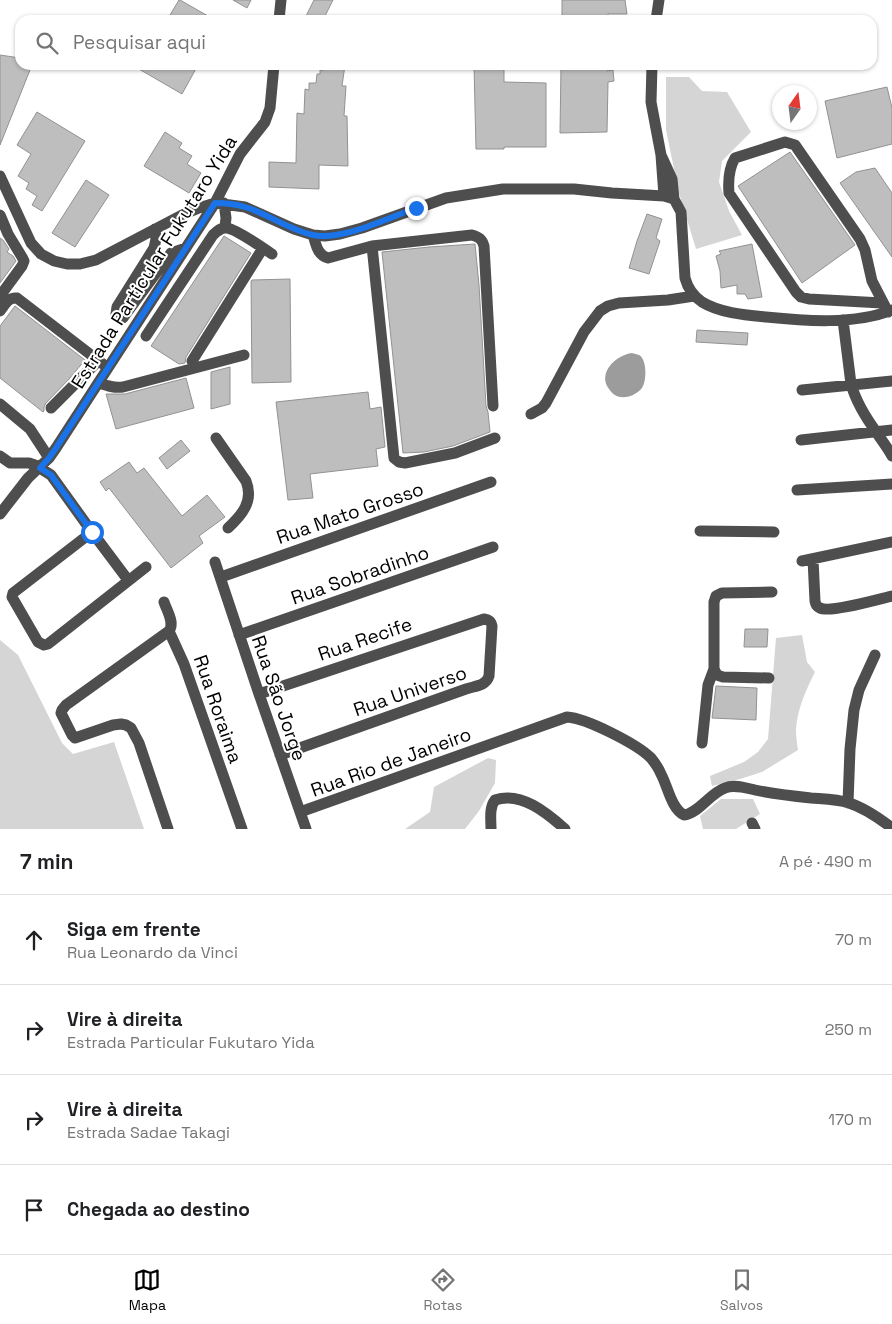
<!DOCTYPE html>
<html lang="pt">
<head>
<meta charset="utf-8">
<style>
	:root { --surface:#fff; --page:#f6f6f6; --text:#202124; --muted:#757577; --line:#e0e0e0; --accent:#000 }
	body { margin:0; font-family:"Space Grotesk",sans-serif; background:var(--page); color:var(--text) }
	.compass { position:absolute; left:772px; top:85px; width:45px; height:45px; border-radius:50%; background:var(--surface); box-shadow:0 1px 4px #0004; rotate:14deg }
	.stop { position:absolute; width:15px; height:15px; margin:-11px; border:4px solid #1a73e8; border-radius:50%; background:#fff }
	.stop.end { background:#1a73e8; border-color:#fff; box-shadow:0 1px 5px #0008 }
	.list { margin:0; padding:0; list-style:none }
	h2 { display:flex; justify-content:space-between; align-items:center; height:65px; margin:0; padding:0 20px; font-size:21px }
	h2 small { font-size:16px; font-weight:400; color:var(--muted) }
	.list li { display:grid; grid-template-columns:32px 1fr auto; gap:15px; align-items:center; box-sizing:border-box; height:90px; padding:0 20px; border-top:1px solid var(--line) }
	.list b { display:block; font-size:19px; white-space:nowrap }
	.list p { margin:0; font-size:16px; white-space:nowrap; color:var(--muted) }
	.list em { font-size:16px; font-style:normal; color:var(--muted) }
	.icon { flex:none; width:28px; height:28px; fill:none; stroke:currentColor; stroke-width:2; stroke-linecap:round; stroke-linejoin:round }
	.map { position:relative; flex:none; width:892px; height:829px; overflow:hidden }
	.search { position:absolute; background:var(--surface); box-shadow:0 1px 4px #0004; left:15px; right:15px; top:15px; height:55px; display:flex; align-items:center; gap:12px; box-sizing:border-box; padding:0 18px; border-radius:15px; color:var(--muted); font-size:19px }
	.sheet { height:425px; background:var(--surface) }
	nav { display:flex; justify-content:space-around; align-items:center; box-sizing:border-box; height:70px; border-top:1px solid var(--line); background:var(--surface); font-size:14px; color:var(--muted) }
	nav a { display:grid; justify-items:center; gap:2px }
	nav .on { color:var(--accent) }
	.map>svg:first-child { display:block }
</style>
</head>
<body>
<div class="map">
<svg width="892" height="829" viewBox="0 0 892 829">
	<rect width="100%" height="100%" fill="#fff"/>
	<!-- green -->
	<path fill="#d5d5d5" d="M666 77H689L702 91 727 92 751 132 722 161 719 182 729 211 742 235 696 249 679 193 666 130Z
		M802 635 807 662 815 672C806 690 797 709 796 730 796 736 797 744 798 750L762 772 740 779 712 786 710 776 744 762 758 752 768 739 776 638Z
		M0 640 18 655 62 743 73 754 114 742 144 829H0Z
		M488 758 496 760 495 783 479 811 465 829H405L430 812 434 787Z
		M721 799H753L760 814 736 829H703L700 816Z"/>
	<!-- water -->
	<path fill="#9c9c9c" d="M632 353C634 354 637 354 639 355 647 359 647 381 642 388 640 391 636 393 633 395 623 399 615 398 609 389 597 373 616 355 632 353Z"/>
	<!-- building -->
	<path fill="#bebebe" stroke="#929292" d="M179 0H180L215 20H167Z
		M233 0H251L247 8Z
		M314 0H333L323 20H304Z
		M562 0H625L627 14H608V20H562Z
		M0 55 20 58V65H32L0 145Z
		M132 65H198L182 94Z
		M324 65H345L342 86H346L344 116H347L348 166 319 165V189L269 187V162L296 163 297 113 304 114 305 89 309 90V83H316L317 74H320V70H324Z
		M474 65H504V82L546 83V147H504V149H476Z
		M561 65H607V71L613 70 614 81 608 82 607 132 560 133Z
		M887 87 892 108V144L837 158 825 101Z
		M37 112 85 141 42 211 32 205 37 196 26 189 29 183 18 176 31 154 17 145Z
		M165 132 182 143 179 148 192 156 187 164 201 173 189 193 144 166Z
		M790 152 855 245 802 283 738 186Z
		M875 168 892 193V257L840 183 856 172Z
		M86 180 109 195 75 247 52 233Z
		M647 214 662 219 656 238 660 241 649 274 629 268 637 241Z
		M224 236 251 253 186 357 185 363 179 364 151 346Z
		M0 238 3 240 9 249 7 252 13 256 16 261 0 283Z
		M475 244 479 285 486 406 488 412 490 432 453 446 424 452 403 453 382 252 429 247Z
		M752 244 762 297 748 299 745 294H737V285L721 288 720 271 716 256 721 254 719 251Z
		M290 279 291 382 252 383 251 281 252 280Z
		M15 306 85 360 70 378 46 403 44 407V411L43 412 0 378V326Z
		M697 330 748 333 747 345 696 342Z
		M230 367V404L211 409V372Z
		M186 378 194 408 116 429 106 394H125Z
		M368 392 370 409 381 407 385 447 376 449 378 466 310 474 313 498 288 500 276 402Z
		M181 440 190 451 167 469 159 458Z
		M129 462 137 473 144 468 182 516 207 495 225 517 199 536 203 543 171 568 109 488 106 491 100 482Z
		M745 629H768L767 647H744Z
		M716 686 757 688 756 720 712 718Z"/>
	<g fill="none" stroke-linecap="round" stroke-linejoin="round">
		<!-- minor -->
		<path stroke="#4e4e4e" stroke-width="11" d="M279 20 281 0
			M656 20 659 0
			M652 65 651 102 661 155 664 196
			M661 155 672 179 674 199 681 212 685 278C688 289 693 296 702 302 720 313 745 315 766 317 805 321 854 325 892 310
			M0 176 31 243 41 254 54 261 67 264H80L96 260 182 215 199 208 215 203 245 207 294 229 313 235 325 236 340 234 362 228 446 198 503 189H574L612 193 664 196 674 199
			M224 203 226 218 225 227
			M0 215 8 234 22 257 24 261 22 266 0 296
			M155 229 156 239 154 248 117 307 116 314 119 318H123L125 315 171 253 186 248
			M313 235C316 244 317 255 328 258L372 246 394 458 399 462 405 463 455 453 495 438
			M372 246 472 235C479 237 482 239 484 246L493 406
			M882 303 809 299 801 297 796 292 729 193C728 181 729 168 735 158L785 142 795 145 860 239 865 250 872 281 888 312
			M0 311C5 305 8 297 17 298L108 368
			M843 320 851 384C856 402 866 418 877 433 882 441 888 448 892 456
			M146 336 213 235C217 231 221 227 227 228 236 229 263 248 272 254
			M192 361 263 248
			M99 383C108 386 114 388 123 387L244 355
			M802 390 892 381
			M0 404 30 429 49 458
			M51 408 98 361
			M531 414 542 408 546 403 584 332 600 311 608 306 619 303 668 300 694 296
			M216 438 246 481C254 501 242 515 228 528
			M801 440 892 430
			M0 456 10 463H29L35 465 51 475 92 532 128 580
			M797 490 892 484
			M0 514 28 478 49 458 56 448 215 203 240 154 265 122 270 108 274 65
			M700 531 774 532
			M92 532 13 593 12 597 38 642 44 645 48 644 146 567
			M813 559 815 601C816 605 816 606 820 608 830 613 879 599 892 596
			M802 561 892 542
			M215 562 259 694 306 829
			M221 577 491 482
			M164 602C167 611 175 623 169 631L184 664 242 829
			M239 635 493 547
			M769 678 723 677 717 675 714 669V602L716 596 722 593 772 592
			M259 694 484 619C489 620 491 621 492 626L489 676C486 686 475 686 466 689L280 755
			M702 743 708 685 714 669
			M848 803 850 749 854 710 859 690 875 655
			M300 812 567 717C586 718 637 744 651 758 655 763 659 769 661 774 668 787 671 808 684 815 698 814 710 793 725 788 734 784 746 788 755 790 774 794 792 796 811 798 824 799 837 799 849 803 865 808 879 818 892 828
			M752 823 755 829
			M168 829 139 743 131 728 126 725 121 724 113 725 75 738 72 735 61 713 62 710 66 705 169 631
			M491 829C491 819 489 808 495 800 521 791 547 813 565 829"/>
	</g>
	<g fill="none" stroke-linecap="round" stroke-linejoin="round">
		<!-- route -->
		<path stroke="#1a73e8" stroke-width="6" d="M92 532 51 475 40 468 49 458 56 448 215 203C225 203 235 204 245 207 268 214 289 230 313 235 342 241 388 218 416 208"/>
	</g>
	<g text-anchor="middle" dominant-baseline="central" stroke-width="4" stroke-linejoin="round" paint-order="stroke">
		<!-- street labels -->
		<g font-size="19" fill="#000" stroke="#fff">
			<text transform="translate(154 262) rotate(-58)">Estrada Particular Fukutaro Yida</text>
			<text transform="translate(350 513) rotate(-19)">Rua Mato Grosso</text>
			<text transform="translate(360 575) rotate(-19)">Rua Sobradinho</text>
			<text transform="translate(365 639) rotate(-19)">Rua Recife</text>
			<text transform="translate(410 691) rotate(-19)">Rua Universo</text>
			<text transform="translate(279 698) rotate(71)">Rua São Jorge</text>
			<text transform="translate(218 709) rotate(71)">Rua Roraima</text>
			<text transform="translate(391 762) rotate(-20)">Rua Rio de Janeiro</text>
		</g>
	</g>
</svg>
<svg class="compass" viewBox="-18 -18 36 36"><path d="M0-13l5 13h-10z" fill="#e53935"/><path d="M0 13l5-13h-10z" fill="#757577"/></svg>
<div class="stop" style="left:92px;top:532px"></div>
<div class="stop end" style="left:416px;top:208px"></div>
<div class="search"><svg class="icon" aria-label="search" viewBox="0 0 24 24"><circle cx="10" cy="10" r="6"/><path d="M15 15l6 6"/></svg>Pesquisar aqui</div>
</div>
<section class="sheet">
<h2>7 min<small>A pé · 490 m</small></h2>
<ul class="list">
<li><svg class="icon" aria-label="ahead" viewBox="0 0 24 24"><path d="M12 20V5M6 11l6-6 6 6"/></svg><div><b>Siga em frente</b><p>Rua Leonardo da Vinci</p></div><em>70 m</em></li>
<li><svg class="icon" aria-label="right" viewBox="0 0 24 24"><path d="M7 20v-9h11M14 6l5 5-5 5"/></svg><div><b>Vire à direita</b><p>Estrada Particular Fukutaro Yida</p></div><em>250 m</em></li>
<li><svg class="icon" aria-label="right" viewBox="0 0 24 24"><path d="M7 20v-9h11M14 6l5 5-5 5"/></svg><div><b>Vire à direita</b><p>Estrada Sadae Takagi</p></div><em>170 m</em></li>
<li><svg class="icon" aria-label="arrive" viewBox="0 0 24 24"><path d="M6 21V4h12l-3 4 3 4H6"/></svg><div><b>Chegada ao destino</b></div></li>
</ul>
</section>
<nav>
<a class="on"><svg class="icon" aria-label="map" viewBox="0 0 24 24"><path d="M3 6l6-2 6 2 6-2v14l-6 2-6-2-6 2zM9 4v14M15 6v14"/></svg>Mapa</a>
<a><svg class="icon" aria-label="directions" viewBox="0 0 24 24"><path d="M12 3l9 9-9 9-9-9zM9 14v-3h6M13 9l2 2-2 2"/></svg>Rotas</a>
<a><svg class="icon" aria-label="saved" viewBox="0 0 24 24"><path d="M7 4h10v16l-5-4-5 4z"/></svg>Salvos</a>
</nav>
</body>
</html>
